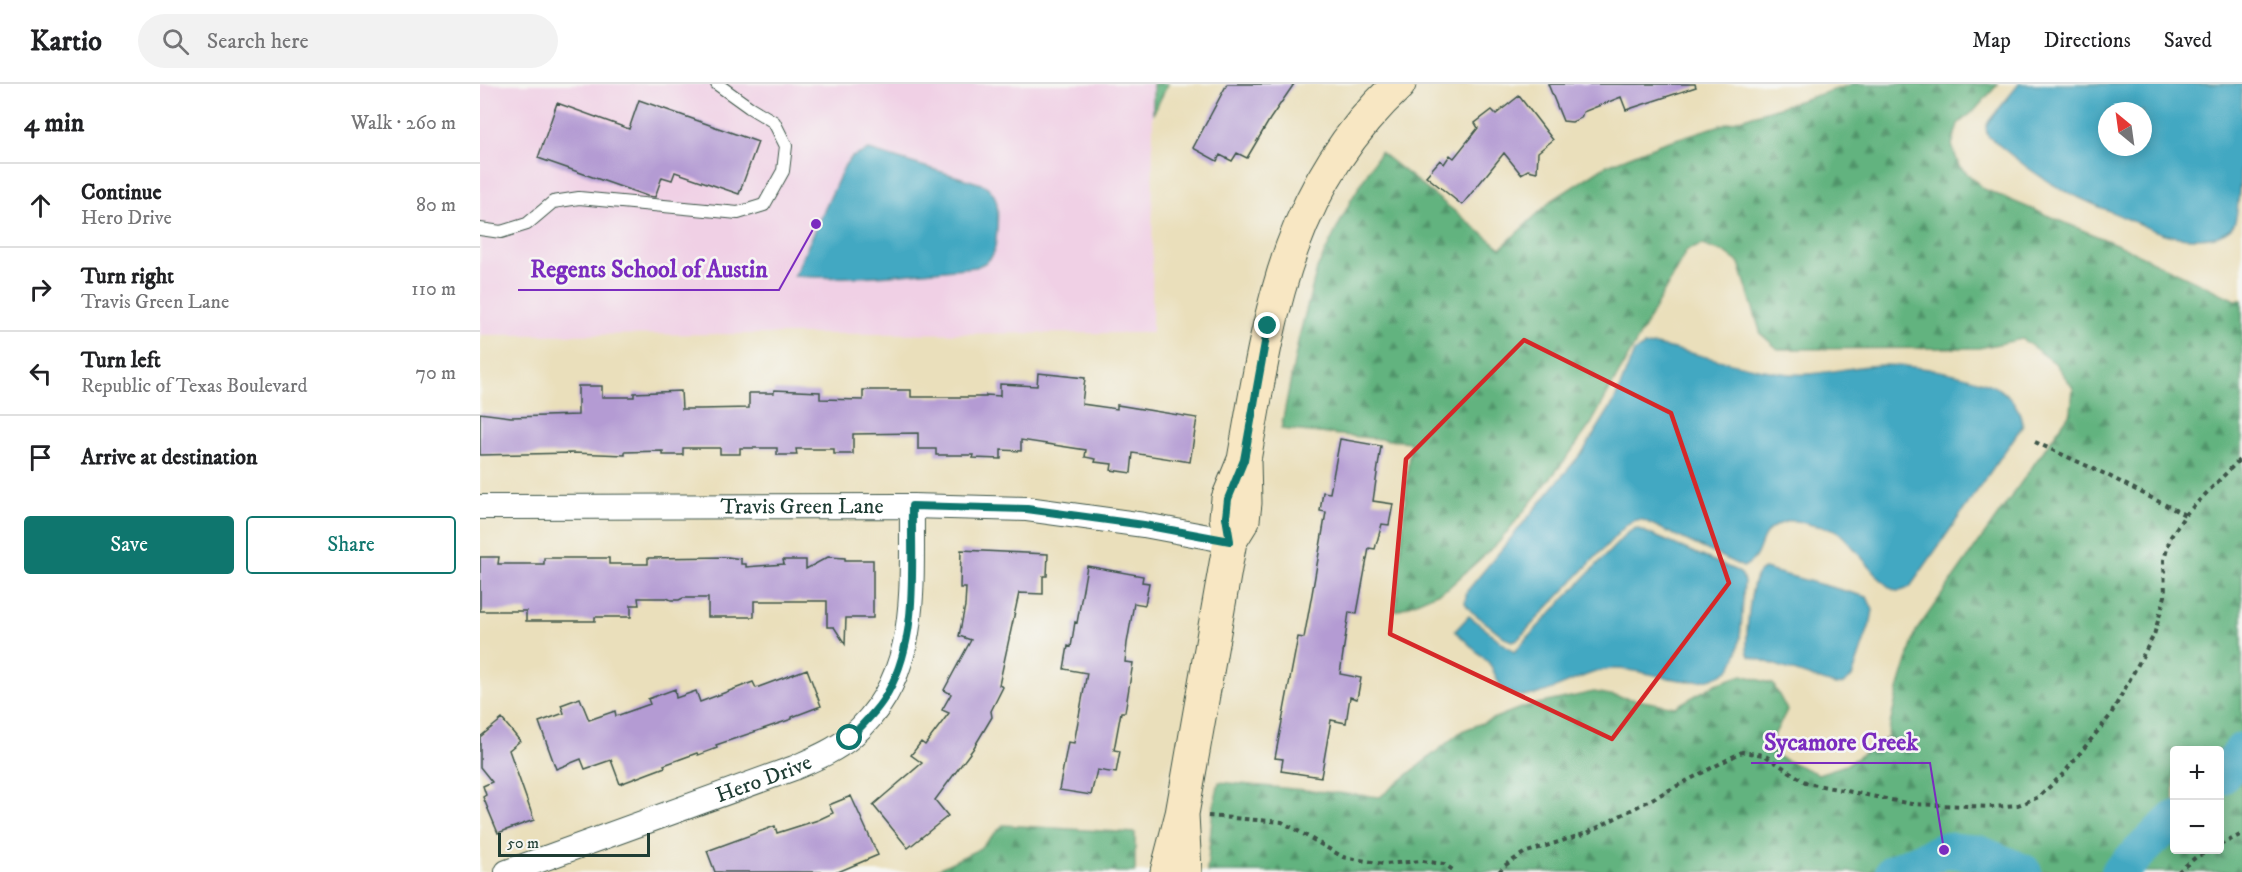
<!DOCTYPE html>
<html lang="en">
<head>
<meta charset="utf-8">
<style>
	:root { --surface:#fff; --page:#f2f2f2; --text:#202124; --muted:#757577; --line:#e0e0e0; --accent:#0f766e }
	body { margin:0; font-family:"IM FELL DW Pica",serif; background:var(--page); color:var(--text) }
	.controls { position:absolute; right:18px; bottom:18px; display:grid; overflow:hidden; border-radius:6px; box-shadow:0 3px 15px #0003 }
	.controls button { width:54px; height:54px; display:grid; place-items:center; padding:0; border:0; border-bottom:2px solid var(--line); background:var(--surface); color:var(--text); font:30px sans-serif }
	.compass { position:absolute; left:1618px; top:18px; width:54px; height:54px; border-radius:50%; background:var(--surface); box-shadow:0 3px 15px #0003; rotate:331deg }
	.scale { position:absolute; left:18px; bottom:15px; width:152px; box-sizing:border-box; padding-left:6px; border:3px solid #1f3d34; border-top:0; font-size:16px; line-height:21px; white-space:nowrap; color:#1f3d34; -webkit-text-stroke:4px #f6f6f2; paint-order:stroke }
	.stop { position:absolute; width:18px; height:18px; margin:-14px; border:4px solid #0f766e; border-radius:50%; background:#fff }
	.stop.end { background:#0f766e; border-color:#fff; box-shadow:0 2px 6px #0008 }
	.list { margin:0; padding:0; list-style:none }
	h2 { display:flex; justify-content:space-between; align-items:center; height:78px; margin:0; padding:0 24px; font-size:26px }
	h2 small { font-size:20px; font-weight:400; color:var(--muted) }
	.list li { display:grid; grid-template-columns:39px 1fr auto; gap:18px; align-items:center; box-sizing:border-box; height:84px; padding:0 24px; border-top:2px solid var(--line) }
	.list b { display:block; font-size:22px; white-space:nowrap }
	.list p { margin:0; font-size:20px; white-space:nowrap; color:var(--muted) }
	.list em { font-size:20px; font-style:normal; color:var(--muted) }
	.actions { display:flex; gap:12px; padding:18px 24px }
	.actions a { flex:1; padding:14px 0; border:2px solid var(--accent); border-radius:6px; text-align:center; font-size:21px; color:var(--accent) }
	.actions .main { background:var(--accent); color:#fff }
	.icon { flex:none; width:33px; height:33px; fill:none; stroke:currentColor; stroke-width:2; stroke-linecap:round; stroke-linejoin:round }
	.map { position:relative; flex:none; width:1762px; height:788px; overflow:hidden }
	header { display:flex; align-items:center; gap:36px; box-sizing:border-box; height:84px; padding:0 30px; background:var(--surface); border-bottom:2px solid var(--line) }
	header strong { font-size:28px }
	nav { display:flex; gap:33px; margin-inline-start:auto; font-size:21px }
	.search { width:420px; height:54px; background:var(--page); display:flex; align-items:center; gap:15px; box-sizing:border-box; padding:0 21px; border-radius:33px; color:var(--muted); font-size:22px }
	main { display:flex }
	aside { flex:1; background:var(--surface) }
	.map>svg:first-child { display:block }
</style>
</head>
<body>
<header>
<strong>Kartio</strong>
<div class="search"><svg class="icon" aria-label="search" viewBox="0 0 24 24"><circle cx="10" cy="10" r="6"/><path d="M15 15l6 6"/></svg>Search here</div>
<nav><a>Map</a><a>Directions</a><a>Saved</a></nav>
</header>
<main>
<aside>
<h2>4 min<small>Walk · 260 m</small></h2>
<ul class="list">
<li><svg class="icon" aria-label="ahead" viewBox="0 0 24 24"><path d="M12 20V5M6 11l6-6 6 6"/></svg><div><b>Continue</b><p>Hero Drive</p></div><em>80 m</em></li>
<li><svg class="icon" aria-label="right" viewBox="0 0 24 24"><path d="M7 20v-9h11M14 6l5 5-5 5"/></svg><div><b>Turn right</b><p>Travis Green Lane</p></div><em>110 m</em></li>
<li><svg class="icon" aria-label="left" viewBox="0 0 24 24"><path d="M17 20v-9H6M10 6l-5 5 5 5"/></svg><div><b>Turn left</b><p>Republic of Texas Boulevard</p></div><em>70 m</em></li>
<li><svg class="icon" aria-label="arrive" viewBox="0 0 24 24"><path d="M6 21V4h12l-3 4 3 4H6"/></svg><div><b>Arrive at destination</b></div></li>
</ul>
<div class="actions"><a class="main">Save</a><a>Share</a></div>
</aside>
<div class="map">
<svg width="1762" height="788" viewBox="0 0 1762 788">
	<defs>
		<pattern id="forest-firs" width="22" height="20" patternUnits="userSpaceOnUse" patternTransform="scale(1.5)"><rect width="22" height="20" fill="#62b37f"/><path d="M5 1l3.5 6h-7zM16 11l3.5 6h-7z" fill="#509369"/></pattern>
	</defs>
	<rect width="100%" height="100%" fill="#f6f6f2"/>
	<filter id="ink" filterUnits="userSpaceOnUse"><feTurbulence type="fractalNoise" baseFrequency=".0167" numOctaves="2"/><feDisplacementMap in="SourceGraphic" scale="12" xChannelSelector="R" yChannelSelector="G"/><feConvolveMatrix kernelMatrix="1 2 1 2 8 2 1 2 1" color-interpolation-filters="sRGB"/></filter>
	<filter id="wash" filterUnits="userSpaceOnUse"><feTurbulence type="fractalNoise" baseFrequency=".008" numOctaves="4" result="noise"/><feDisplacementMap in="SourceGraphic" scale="24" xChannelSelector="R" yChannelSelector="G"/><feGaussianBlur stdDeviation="1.35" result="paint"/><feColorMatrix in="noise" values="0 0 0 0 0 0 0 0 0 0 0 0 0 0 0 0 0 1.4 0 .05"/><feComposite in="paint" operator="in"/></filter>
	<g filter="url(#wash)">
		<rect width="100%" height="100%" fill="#eadfbb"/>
		<!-- built -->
		<path fill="#f0d0e5" d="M0 0H673L672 249 0 251Z"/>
		<!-- forest -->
		<path fill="url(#forest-firs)" stroke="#40785a" stroke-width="1.5" fill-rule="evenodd" d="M673 0H688L673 30Z
			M1373 0H1518L1495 26 1478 40 1472 61 1479 82 1504 105 1643 163 1755 216H1762V788H727L733 724 739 698 900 713 982 647 1043 623 1114 608 1195 623 1236 600 1262 591 1293 600 1307 626 1290 659 1298 673 1338 690 1366 681 1407 654 1418 606 1436 547 1591 328 1593 304 1575 279 1542 255 1499 264 1298 265 1281 250 1259 179 1245 169 1222 161 1207 166 1111 340 1085 376 1019 458 968 504 916 527 930 358 801 345 819 253 837 185 871 116 900 68 1021 164 1071 117 1125 82 1180 60ZM1740 666V766H1694V666Z
			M523 741 655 749V788H452L499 765Z"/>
		<!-- water -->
		<path fill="#42a8c2" stroke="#30727b" stroke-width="1.5" fill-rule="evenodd" d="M1539 0H1762C1762 28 1762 121 1754 140 1741 159 1700 155 1681 149 1668 145 1656 138 1643 133 1618 122 1592 112 1569 98 1546 84 1527 68 1507 51L1506 43 1509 37ZM1627 27H1663V63H1627Z
			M389 66 505 101C510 105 514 109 516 116 519 125 517 164 512 172 508 178 503 180 496 183 436 188 375 197 314 192L365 81 372 73Z
			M1176 261C1218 270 1260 283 1302 289 1335 294 1368 282 1402 281 1433 281 1496 290 1522 307 1534 315 1540 327 1543 341L1430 503C1426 505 1421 508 1417 507 1403 505 1373 459 1358 448 1352 443 1340 443 1332 441 1325 439 1316 436 1309 437 1270 446 1290 470 1263 483L1163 436H1154L1146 441 1038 555 1032 557 1027 555 991 527 985 519 987 507 1104 366 1134 318 1154 268 1164 262Z
			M1156 444 1257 487 1262 491 1264 498C1262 518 1263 575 1248 586 1213 612 1169 583 1132 585 1103 586 1061 618 1036 611 1015 606 1018 590 1008 578L975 547 989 532 1034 568 1147 449Z
			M1284 485 1387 513 1393 526 1391 537 1372 593 1363 600 1355 601 1269 572C1263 562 1271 501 1277 491 1279 487 1280 487 1284 485Z"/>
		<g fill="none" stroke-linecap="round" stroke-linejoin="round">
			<!-- river -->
			<path stroke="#42a8c2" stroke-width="36" d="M1740 693 1753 680 1762 666
				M1413 788 1464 766 1499 769 1544 788
				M1639 788 1694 735"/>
		</g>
		<g id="blocks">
			<!-- building -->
			<path fill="#b49bd3" d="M747 0H814L790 35 767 74 757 69 752 77 740 71 737 77 713 64Z
				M1068 0H1215L1216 3 1146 26 1141 13 1103 28 1101 34 1092 38 1083 37Z
				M1039 12 1073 56 1058 68 1057 88 1048 86 1041 90 1024 69 982 121 946 92 960 76 964 80 970 71 974 74 998 44 995 39 1012 26 1016 30Z
				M159 16 278 58 259 110 195 88 192 96 182 93 175 113 167 112 58 74 77 19 149 45Z
				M558 289 605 294 602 320 637 325V321L717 334 710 378 653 369 651 389 631 386 632 380 615 378 616 375 605 373 606 366 541 356V367L521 366V375L493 374 494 371H456V365H438V349L373 350V370H354V365H316L317 371H297V364H260V370H240V364H203V371H183V367L145 368V371L93 369 0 371V329L31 333 98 331V302H122V313H154V309L201 307 202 325H220L269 324V309H294V306L340 308V315L383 316V306H431V313H506V311L520 312V300L557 302Z
				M860 355 901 362 893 417 913 420 909 441 902 440 895 465 889 464 877 529 869 528 860 590 881 594 877 615 870 613 866 639 851 636 841 693 801 687 803 675 795 674 818 553 824 554 832 510 846 428 840 427 843 408 850 409Z
				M481 466 568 470 567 492H563V510L539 509 519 601 523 603 511 627 512 633 493 665 455 716 468 732 428 764 393 721 442 679 431 671 441 658 445 661 469 629 462 626 471 610 464 606 491 556 479 552 485 522 486 504H480Z
				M0 473H19L18 480H64V474H129V480H168V474L248 473 261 475V480H266V483L304 480 303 476H326V485L348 473 365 474V476H393V534H366L365 560 354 543H347V517H274V533H228V514H203L199 516H191L187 514H158L159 521H151V533H115V537H46V527H0Z
				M607 482 663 492 662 498 669 499 665 521 654 519 647 559 645 578 653 579 645 628H641L634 666 640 667 636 689 617 686 611 711 579 706 588 658 594 659 607 589 584 585 588 562 591 563 595 538 597 539Z
				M327 585 341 622 312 633V635L236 661 237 664 218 671 217 669 184 681 185 683 140 700 131 676 105 685 101 675 76 685 59 638 84 629 81 621 100 614 109 636 135 627 136 632 170 620 168 615 195 605 196 614 216 607 220 618 273 598 276 604Z
				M22 635 40 657 29 666 54 736 18 749 3 713 6 711 3 702 12 698 0 683V653Z
				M371 712 398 771 358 788H235L227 767 295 742 297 749 338 736 353 729 349 721Z"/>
		</g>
	</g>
	<g filter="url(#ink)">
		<use href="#blocks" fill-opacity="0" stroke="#3d5548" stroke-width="1.5"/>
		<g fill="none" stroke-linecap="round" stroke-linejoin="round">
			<defs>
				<path id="lane" d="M0 145 21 148 47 140 73 118 99 114 258 129 284 121 303 87 306 62 294 38 269 23 237 0"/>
				<g id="street">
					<path id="s1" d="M0 423 432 422 547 425 664 441 750 457"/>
					<path id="s2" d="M27 788 314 684C334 675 354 667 371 653 441 593 431 506 432 422"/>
				</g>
				<path id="secondary" d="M764 376C789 234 806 104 919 0
					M702 730 750 457 746 433 748 415 764 376 765 419 763 436 750 457
					M687 788 702 730 705 788"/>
			</defs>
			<!-- lane casing -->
			<use href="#lane" stroke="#3d5548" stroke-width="14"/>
			<!-- street casing -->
			<use href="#street" stroke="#3d5548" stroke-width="26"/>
			<!-- secondary casing -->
			<use href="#secondary" stroke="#3d5548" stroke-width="35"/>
			<!-- path -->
			<path stroke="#3d5548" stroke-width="4" stroke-dasharray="4.5 4.5" stroke-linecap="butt" d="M1555 358 1625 390 1705 431
				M728 732 802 738 863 773 904 780 942 777 964 780 976 788
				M1740 761 1762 750
				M1019 788 1024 782 1044 769 1107 749 1262 668 1284 671 1327 699 1431 720 1514 723 1538 721 1559 713 1583 690 1630 632 1674 551 1685 512 1684 476 1690 454 1705 431 1762 373
				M1698 788 1716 773 1731 766"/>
			<!-- lane -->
			<use href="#lane" stroke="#fff" stroke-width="12"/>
			<!-- street -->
			<use href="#street" stroke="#fff" stroke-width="24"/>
			<!-- secondary -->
			<use href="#secondary" stroke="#f8e7c3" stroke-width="33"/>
		</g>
	</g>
	<g fill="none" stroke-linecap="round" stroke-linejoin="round" filter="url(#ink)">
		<!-- route -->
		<path stroke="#0f766e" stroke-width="8" d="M370 654C384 639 399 625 408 608 439 552 431 483 432 422L547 425 664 441 750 457 746 433 748 415 764 376 788 242"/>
	</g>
	<!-- marked area -->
	<path fill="none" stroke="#d62828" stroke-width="4.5" stroke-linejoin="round" d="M1044 256 1191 329 1249 499 1132 655 910 550 926 375Z"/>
	<g text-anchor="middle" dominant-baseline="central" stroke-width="5" stroke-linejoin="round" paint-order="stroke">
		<!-- street labels -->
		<g font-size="22" fill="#1f3d34" stroke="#f6f6f2">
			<text stroke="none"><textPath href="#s1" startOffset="322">Travis Green Lane</textPath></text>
			<text stroke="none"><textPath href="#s2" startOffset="273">Hero Drive</textPath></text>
		</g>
	</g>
	<!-- callouts -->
	<path fill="none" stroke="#7b2cbf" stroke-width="2" d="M336 140L299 206H38M1464 766L1450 679H1271"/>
	<g fill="#7b2cbf" stroke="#f6f6f2" stroke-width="2">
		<circle cx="336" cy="140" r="6"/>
		<circle cx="1464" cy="766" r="6"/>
	</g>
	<g font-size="24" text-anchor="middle" font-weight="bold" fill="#7b2cbf" stroke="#f6f6f2" stroke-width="5" stroke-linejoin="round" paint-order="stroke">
		<text x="169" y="193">Regents School of Austin</text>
		<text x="1361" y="666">Sycamore Creek</text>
	</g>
</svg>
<div class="controls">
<button>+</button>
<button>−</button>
</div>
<svg class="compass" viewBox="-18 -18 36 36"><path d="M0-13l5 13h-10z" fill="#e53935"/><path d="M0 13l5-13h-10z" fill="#757577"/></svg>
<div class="scale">50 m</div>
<div class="stop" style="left:370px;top:654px"></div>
<div class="stop end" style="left:788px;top:242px"></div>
</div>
</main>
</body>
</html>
